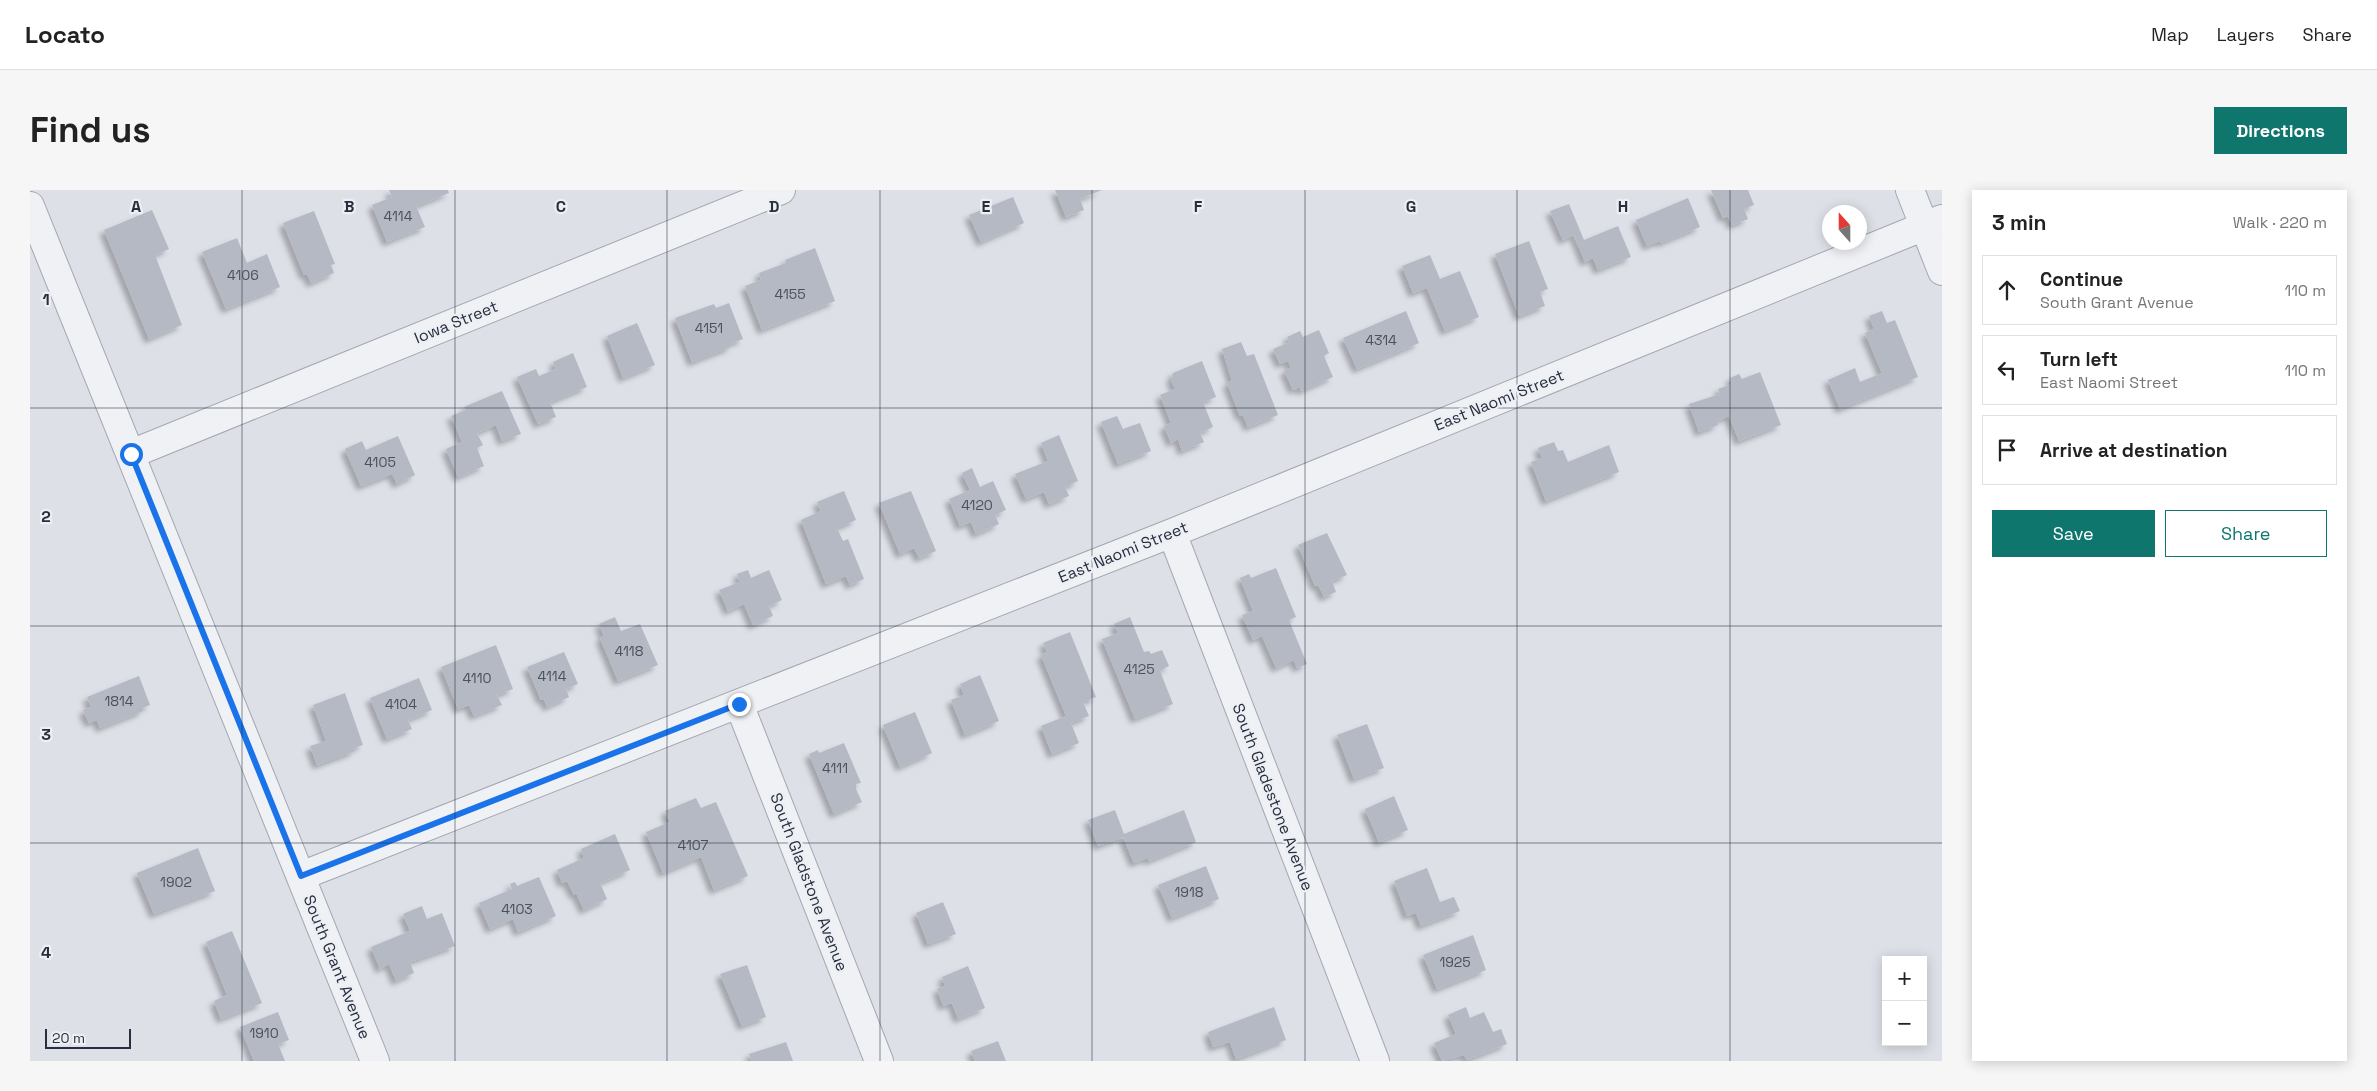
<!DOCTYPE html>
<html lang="en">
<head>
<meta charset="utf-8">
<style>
	:root { --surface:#fff; --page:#f6f6f6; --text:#222; --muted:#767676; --line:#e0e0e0; --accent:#0f766e }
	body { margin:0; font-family:"Space Grotesk",sans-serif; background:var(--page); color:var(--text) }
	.controls { position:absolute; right:15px; bottom:15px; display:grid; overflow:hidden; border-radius:0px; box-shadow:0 2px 12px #0003 }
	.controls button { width:45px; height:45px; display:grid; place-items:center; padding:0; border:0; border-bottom:1px solid var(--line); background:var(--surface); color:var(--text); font:25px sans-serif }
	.compass { position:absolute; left:1792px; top:15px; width:45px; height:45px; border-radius:50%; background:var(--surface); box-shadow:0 2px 12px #0003; rotate:339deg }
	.scale { position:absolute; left:15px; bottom:12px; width:86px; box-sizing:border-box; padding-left:5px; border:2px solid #272e3d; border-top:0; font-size:14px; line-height:18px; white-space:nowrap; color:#272e3d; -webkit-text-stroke:4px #eceff4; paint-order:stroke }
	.stop { position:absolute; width:15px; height:15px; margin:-11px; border:4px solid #1a73e8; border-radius:50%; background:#fff }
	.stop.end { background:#1a73e8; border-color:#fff; box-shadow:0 1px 5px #0008 }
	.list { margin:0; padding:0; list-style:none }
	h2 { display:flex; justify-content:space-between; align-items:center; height:65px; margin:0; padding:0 20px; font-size:21px }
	h2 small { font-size:16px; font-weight:400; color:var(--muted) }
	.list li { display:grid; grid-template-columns:32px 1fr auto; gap:15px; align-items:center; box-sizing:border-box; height:70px; margin:0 10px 10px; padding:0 10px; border:1px solid var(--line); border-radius:0px }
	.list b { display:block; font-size:19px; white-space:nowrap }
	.list p { margin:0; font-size:16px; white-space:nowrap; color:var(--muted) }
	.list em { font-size:16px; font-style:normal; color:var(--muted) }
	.actions { display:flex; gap:10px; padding:15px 20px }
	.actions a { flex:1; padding:11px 0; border:1px solid var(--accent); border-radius:0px; text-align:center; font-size:18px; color:var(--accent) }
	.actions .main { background:var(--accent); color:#fff }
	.icon { flex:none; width:28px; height:28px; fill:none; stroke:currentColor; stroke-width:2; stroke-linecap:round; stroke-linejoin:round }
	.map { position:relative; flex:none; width:1912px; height:871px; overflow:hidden; border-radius:0px }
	header { display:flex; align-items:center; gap:30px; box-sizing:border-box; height:70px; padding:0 25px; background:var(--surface); border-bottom:1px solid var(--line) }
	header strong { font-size:24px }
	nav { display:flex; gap:28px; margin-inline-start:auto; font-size:18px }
	.intro { display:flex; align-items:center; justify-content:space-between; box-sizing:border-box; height:120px; padding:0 30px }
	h1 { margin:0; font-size:35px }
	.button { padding:12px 22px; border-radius:0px; background:var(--accent); color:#fff; font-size:18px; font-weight:700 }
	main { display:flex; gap:30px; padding:0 30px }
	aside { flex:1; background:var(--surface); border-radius:0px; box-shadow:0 2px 12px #0003 }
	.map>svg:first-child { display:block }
</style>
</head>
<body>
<header>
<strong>Locato</strong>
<nav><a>Map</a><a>Layers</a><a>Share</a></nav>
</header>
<div class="intro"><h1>Find us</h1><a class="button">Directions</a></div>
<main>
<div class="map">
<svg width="1912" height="871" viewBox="0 0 1912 871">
	<defs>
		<filter id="shadow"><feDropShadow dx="-4.5" dy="4.5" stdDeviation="2.5" flood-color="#0004"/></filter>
	</defs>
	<rect width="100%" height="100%" fill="#dde0e7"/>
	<!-- building -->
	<path fill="#b4b9c3" filter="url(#shadow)" d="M359 0H418L419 3 386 16 395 37 357 52 342 15 362 7Z
		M1025 0H1072L1050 9 1054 20 1036 27Z
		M1681 0H1718L1724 15 1714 19 1718 29 1702 35 1698 26 1693 28Z
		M983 7 994 33 951 52 939 25Z
		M1658 8 1670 37 1631 53 1630 51 1617 56 1606 30Z
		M1539 14 1554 50 1588 36 1601 67 1568 80 1563 68 1555 72 1544 45 1533 50 1520 21Z
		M122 20 139 59 125 65 152 135 119 149 74 40Z
		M284 21 305 74 301 75 304 83 281 93 277 84 274 85 253 33Z
		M207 48 217 73 237 64 250 97 196 119 172 62Z
		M1499 51 1518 99 1510 102 1515 116 1489 126 1465 64Z
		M785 58 805 111 732 140 715 96 731 90 729 83 756 73 755 70Z
		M1400 65 1410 89 1430 81 1449 127 1415 141 1397 98 1383 103 1372 76Z
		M699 113 713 149 700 154 701 157 662 172 645 128 684 114 686 118Z
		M1376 121 1389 153 1327 179 1313 148Z
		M1852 121 1857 133 1865 130 1888 187 1810 219 1798 190 1825 178 1830 192 1852 183 1835 143 1844 139 1839 126Z
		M607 133 625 175 593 188 577 146Z
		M1289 140 1299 163 1294 166 1303 187 1271 201 1270 197 1263 200 1254 180 1261 178 1258 171 1250 174 1243 159 1260 152 1257 147 1270 141 1273 147Z
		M1211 152 1217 166 1224 164 1248 225 1218 237 1213 225 1210 226 1197 193 1202 191 1192 159Z
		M543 163 557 197 520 212 526 227 508 234 487 187 506 179 509 186 526 179 523 172Z
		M1172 171 1186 207 1173 212 1183 237 1170 243 1174 252 1152 261 1148 249 1141 253 1134 236 1141 233 1130 205 1145 199 1141 190 1143 183Z
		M1730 182 1751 235 1709 251 1699 226 1687 231 1688 235 1669 242 1659 214 1690 204 1688 199 1702 194 1700 188 1709 184 1712 189Z
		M472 201 491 244 472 251 466 235 447 243 453 255 447 258 454 276 428 287 416 259 432 252 421 226 436 220 434 217Z
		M1087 226 1093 239 1110 233 1121 261 1088 274 1071 232Z
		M1029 245 1048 291 1035 297 1039 306 1019 314 1014 302 996 309 985 284 1018 271 1011 253Z
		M368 246 385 285 367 294 362 284 331 296 315 259 332 251 336 260Z
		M1524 252 1528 261 1533 260 1538 272 1579 255 1589 282 1516 311 1501 272 1512 268 1508 258Z
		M942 278 950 297 963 291 976 320 965 325 969 334 946 344 941 332 930 336 919 309 940 300 932 283Z
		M814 301 826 330 807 338 813 351 818 349 834 389 820 395 816 386 796 394 771 330 791 321 787 312Z
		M881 301 906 361 889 368 884 358 870 364 849 313Z
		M1297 343 1317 385 1302 391 1306 402 1294 407 1288 395 1285 396 1268 355Z
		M1246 378 1266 427 1259 430 1277 474 1267 478 1264 470 1246 478 1232 446 1223 450 1212 425 1223 421 1210 388 1219 384 1221 388Z
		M718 380 721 388 739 380 752 410 739 416 743 426 723 435 714 414 698 421 689 400 710 392 707 384Z
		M585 427 591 441 610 434 628 475 588 491 570 448 574 446 569 434Z
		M1100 427 1114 462 1119 461 1121 464 1132 460 1139 476 1130 481 1143 514 1105 529 1072 449 1088 443 1084 434Z
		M1040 442 1066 507 1053 512 1059 526 1041 533 1049 553 1022 564 1011 536 1036 526 1011 465 1017 462 1013 453Z
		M466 455 483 499 467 505 472 515 444 526 439 515 428 519 411 477Z
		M534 462 548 494 536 499 539 507 517 517 514 509 511 510 497 477Z
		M950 485 969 531 935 545 921 510 934 505 930 494Z
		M109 486 120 515 112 518 113 521 70 538 67 530 59 533 53 520 61 517 57 507Z
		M389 488 402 520 378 530 382 539 357 549 340 508Z
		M315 503 333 555 324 558 325 561 287 575 280 556 296 551 283 515Z
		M885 522 902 563 870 577 853 535Z
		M1337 534 1354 578 1324 589 1307 545Z
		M814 553 831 593 826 594V599L832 612 804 624 779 564 788 560 789 563Z
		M1364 606 1378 640 1349 652 1335 619Z
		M666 608 671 618 686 612 718 686 684 700 671 667 633 683 616 642 640 632 635 621Z
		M1085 620 1094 644 1154 620 1166 652 1119 671 1118 668 1104 673 1093 647 1068 656 1058 630Z
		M585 644 600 680 570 693 577 709 554 720 546 703 544 705 537 691 532 693 527 680 554 668 551 659Z
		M168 658 185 701 124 724 107 683Z
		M1176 676 1189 709 1142 728 1128 695Z
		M1397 678 1410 712 1424 707 1430 721 1391 736 1386 723 1377 726 1364 691Z
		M509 687 526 726 488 742 483 729 460 739 449 713 482 699 480 694 485 692 487 696Z
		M913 712 926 744 898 754 886 723Z
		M392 716 397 729 412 723 425 756 380 772 384 783 366 791 359 774 350 779 341 757 380 741 373 724Z
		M202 741 232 813 191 829 184 811 197 805 176 752Z
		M1443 745 1456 780 1407 799 1393 765Z
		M717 775 736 827 712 836 690 784Z
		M938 776 955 818 928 829 922 813 913 816 907 799 915 796 912 787Z
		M1244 817 1256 850 1206 869 1200 852 1183 857 1178 842Z
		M1436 817 1440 828 1454 822 1463 842 1471 839 1477 854 1437 870 1434 865 1412 871 1404 853 1426 844 1418 825Z
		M248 822 259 850 248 854 255 871H224L210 837Z
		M968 851 976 871H945L941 861Z
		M756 852 763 871H722L719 864Z"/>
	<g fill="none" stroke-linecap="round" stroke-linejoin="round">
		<defs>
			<path id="minor" d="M1880 0 1912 81
				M0 16 345 871
				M101 264 751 0
				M1142 343 1345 871
				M709 514 849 871
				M271 686 1142 343 1912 29"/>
		</defs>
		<!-- minor casing -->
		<use href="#minor" stroke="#a3a7b1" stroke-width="30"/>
		<!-- minor -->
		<use href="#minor" stroke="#eff1f5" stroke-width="28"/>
	</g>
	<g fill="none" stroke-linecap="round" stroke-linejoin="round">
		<!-- route -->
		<path stroke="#1a73e8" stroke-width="6" d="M101 264 271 686 709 514"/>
	</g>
	<!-- grid -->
	<path fill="none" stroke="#272e3d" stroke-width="1" stroke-opacity="0.55" d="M212 0V871M425 0V871M637 0V871M850 0V871M1062 0V871M1275 0V871M1487 0V871M1700 0V871M0 218H1912M0 436H1912M0 653H1912"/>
	<g text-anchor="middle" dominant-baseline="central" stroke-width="4.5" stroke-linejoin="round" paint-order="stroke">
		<!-- number labels -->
		<g font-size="14" fill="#4a515e">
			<text x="368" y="26">4114</text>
			<text x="213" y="85">4106</text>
			<text x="760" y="104">4155</text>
			<text x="679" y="138">4151</text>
			<text x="1351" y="150">4314</text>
			<text x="350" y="272">4105</text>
			<text x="947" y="315">4120</text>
			<text x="599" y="461">4118</text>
			<text x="1109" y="479">4125</text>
			<text x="522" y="486">4114</text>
			<text x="447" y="488">4110</text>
			<text x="89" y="511">1814</text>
			<text x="371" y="514">4104</text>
			<text x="805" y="578">4111</text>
			<text x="663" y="655">4107</text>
			<text x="146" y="692">1902</text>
			<text x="1159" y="702">1918</text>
			<text x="487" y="719">4103</text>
			<text x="1425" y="772">1925</text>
			<text x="234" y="843">1910</text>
		</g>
		<!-- street labels -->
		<g font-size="16" fill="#272e3d" stroke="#eceff4">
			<text transform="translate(426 132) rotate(-22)">Iowa Street</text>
			<text transform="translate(1469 210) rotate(-22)">East Naomi Street</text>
			<text transform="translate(1093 362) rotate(-22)">East Naomi Street</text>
			<text transform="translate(1243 607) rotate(69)">South Gladestone Avenue</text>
			<text transform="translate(779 692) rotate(69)">South Gladstone Avenue</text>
			<text transform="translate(307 777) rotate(68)">South Grant Avenue</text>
		</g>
	</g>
	<g font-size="16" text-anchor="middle" font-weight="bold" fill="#272e3d" stroke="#eceff4" stroke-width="4.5" stroke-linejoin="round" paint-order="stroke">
		<text x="106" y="22">A</text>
		<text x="319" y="22">B</text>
		<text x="531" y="22">C</text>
		<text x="744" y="22">D</text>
		<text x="956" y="22">E</text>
		<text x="1168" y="22">F</text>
		<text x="1381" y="22">G</text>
		<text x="1593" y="22">H</text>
		<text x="16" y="115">1</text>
		<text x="16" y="332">2</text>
		<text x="16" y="550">3</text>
		<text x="16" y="768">4</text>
	</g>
</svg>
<div class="controls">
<button>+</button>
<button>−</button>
</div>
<svg class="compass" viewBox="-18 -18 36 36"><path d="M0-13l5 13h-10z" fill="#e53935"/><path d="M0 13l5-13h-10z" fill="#767676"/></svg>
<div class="scale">20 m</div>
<div class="stop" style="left:101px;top:264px"></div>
<div class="stop end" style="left:709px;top:514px"></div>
</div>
<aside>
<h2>3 min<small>Walk · 220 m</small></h2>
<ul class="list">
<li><svg class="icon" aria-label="ahead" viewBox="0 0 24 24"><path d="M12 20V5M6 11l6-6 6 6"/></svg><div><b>Continue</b><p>South Grant Avenue</p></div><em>110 m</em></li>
<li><svg class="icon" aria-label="left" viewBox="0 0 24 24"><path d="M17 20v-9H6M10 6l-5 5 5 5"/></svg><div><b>Turn left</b><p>East Naomi Street</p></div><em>110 m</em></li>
<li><svg class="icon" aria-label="arrive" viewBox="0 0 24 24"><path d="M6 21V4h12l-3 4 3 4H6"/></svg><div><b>Arrive at destination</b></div></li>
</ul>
<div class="actions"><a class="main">Save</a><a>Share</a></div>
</aside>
</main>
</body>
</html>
